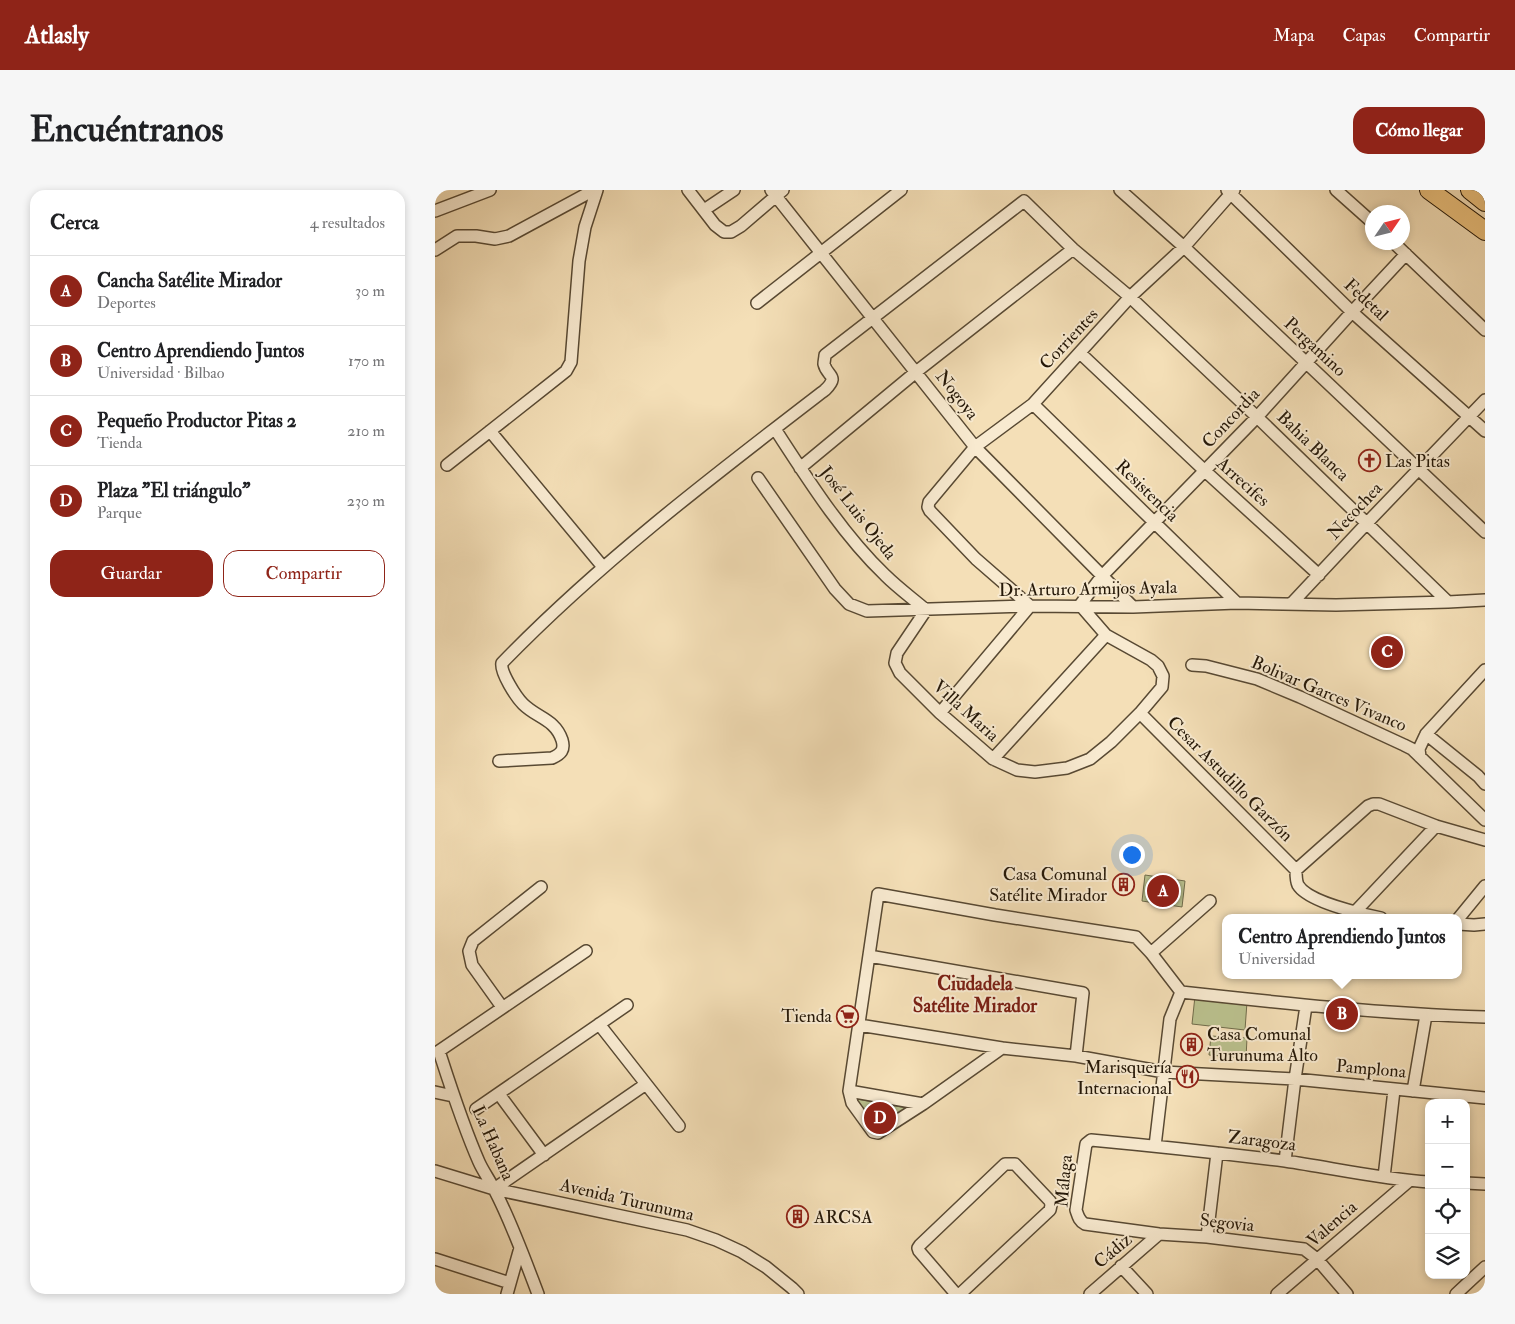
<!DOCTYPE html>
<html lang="es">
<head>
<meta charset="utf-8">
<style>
	:root { --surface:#fff; --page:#f6f6f6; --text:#202124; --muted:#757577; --line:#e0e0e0; --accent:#8f2418 }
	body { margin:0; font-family:"IM FELL Double Pica",serif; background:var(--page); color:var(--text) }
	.controls { position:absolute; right:15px; bottom:15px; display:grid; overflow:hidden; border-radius:10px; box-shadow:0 2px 8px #0003 }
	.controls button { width:45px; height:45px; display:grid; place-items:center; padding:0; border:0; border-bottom:1px solid var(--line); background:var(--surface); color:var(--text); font:25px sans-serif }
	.compass { position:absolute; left:930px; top:15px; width:45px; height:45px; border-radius:50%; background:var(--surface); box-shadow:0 2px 8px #0003; rotate:55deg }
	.you { position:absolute; left:696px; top:664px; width:18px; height:18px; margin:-12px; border:4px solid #fff; border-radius:50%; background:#1a73e8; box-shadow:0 0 0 8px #1a73e833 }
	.badge { display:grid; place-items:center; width:32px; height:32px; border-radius:50%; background:var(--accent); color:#fff; font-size:16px; font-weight:700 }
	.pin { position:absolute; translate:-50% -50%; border:2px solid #fff; box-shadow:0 1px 5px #0006 }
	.popup { position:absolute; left:787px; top:724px; width:240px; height:65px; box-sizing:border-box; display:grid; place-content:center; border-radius:10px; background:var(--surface); filter:drop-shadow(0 1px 4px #0005); font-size:16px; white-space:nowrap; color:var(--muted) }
	.popup b { font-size:19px; color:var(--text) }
	.popup::after { content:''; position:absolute; left:50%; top:100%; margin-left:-10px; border:10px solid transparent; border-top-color:var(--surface) }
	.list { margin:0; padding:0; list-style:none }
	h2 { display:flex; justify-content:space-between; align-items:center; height:65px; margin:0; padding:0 20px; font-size:21px }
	h2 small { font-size:16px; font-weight:400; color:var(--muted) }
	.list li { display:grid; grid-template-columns:32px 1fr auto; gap:15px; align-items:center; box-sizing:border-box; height:70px; padding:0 20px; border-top:1px solid var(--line) }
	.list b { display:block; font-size:19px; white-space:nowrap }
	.list p { margin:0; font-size:16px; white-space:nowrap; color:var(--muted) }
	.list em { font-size:16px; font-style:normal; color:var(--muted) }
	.actions { display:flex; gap:10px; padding:15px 20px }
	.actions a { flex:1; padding:11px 0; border:1px solid var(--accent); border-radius:15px; text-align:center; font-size:18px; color:var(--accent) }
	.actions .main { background:var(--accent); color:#fff }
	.icon { flex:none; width:28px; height:28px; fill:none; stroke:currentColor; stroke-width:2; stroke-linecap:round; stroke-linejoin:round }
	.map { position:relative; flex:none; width:1050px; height:1104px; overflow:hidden; border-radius:15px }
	header { display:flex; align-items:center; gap:30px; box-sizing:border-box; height:70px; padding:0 25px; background:var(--accent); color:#fff }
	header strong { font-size:24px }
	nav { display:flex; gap:28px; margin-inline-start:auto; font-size:18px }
	.intro { display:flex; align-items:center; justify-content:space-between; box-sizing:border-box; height:120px; padding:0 30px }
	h1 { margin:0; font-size:35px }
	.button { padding:12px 22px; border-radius:15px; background:var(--accent); color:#fff; font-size:18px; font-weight:700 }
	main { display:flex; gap:30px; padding:0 30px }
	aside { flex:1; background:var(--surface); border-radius:15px; box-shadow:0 2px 8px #0003 }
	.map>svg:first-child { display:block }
</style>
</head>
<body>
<header>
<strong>Atlasly</strong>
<nav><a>Mapa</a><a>Capas</a><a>Compartir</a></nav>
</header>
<div class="intro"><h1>Encuéntranos</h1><a class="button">Cómo llegar</a></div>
<main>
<aside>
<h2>Cerca<small>4 resultados</small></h2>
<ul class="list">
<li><span class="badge">A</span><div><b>Cancha Satélite Mirador</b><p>Deportes</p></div><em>30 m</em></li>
<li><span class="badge">B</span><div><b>Centro Aprendiendo Juntos</b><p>Universidad · Bilbao</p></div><em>170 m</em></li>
<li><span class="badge">C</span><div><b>Pequeño Productor Pitas 2</b><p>Tienda</p></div><em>210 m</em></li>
<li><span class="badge">D</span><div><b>Plaza &quot;El triángulo&quot;</b><p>Parque</p></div><em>230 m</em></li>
</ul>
<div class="actions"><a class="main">Guardar</a><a>Compartir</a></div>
</aside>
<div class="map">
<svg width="1050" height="1104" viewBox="0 0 1050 1104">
	<rect width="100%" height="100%" fill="#f4dfb7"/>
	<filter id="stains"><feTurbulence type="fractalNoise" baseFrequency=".004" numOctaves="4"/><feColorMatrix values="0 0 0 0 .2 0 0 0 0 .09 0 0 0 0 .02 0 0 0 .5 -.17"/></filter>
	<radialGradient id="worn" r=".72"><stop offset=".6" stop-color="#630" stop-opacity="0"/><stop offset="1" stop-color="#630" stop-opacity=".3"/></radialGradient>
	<!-- green -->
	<path fill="#bbc28f" stroke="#706c4b" d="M710 685 750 691 747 717 707 711Z
		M760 806 812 812 810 840 757 834Z
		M776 846 812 848 811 868 774 865Z
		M422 909 471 918 441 938Z"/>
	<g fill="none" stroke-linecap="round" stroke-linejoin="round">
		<defs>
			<path id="minor" d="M253 0 280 35 289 42H296L306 36 348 0
				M336 0 540 257 698 417
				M685 0 749 57 1050 342
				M792 0 917 122 1050 241
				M901 0 938 33
				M269 20 299 0
				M0 21 55 0
				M958 52 1050 140
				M0 60 22 46H41L60 49 74 46 159 0
				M322 113 466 0
				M645 163 770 281 884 385
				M598 214 802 413
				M340 239C372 288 407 344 450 385 463 398 477 408 491 420L462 463 460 473 465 483 505 523 558 569 582 580 600 582 632 578 655 569 676 552 705 523 727 497 728 486 723 476 716 470 671 445 645 415 667 386 822 227 917 122 971 64
				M55 241 168 377
				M12 275 121 189 131 181 136 172 144 71 150 37 162 0
				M365 278 481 182 638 59
				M323 288 400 399 414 414 432 421 595 416 698 417 802 413 901 415 1013 412 1050 410
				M857 413 932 333 1050 210
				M757 475 771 476 822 489 865 507 969 555 977 559 1050 630
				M505 523 595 416 541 369 495 321 493 317 494 312 540 257 598 214 695 107 749 57 799 0
				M705 523 861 680
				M991 544 1043 586 1050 594
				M985 567 984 559 991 544 1050 480
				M558 569 671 445
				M64 571 117 568C126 564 130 560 127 550 120 529 102 528 88 514 81 507 65 482 67 473 165 372 278 286 390 200 405 185 392 187 389 174 389 171 390 168 390 165L589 11 638 59 695 107 822 227 1013 412
				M861 680 933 616 938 614H944L1001 636 1050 650
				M861 680C861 684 861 691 863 695 873 712 927 724 946 728
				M919 723 1001 636
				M1023 729 1050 696
				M1023 734 1039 735 1050 734
				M716 763 775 711
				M434 766 648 803 641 866
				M746 802C847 813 948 824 1050 827
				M67 817 37 775 34 761 38 751 106 697
				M164 834 244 936
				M424 835 567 858 641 866 729 882 860 889 1050 908
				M567 858 488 914 443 943 438 942 417 913 414 901 443 704 560 725 701 747 716 763 746 802
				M414 901 488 914
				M978 901 991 825
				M0 902 18 906
				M64 904 109 965
				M41 919 192 815
				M720 956 735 829 746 802
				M850 971 860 889 871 816
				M0 981 59 999 252 1040 281 1050 307 1062 331 1077 357 1098 363 1104
				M949 987 959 900
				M1031 993 1050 994
				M59 999 211 894
				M772 1047 782 963
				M0 1069 75 1093
				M686 1076 712 1104
				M72 1104 85 1058
				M103 1104C90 1070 76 1031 59 999 54 989 48 981 44 972 28 936 16 898 4 861L151 761
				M521 1104 484 1061 483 1058 485 1055 570 974H580L615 1011 616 1015 615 1020 525 1104
				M655 1104 724 1044
				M842 1104 974 991
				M912 1104 882 1069 869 1059 772 1047 724 1044 650 1034C644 1031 643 1026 641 1020L651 954 656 950C721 956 785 963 850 971 898 978 945 989 994 992
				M1021 1104 1050 1077"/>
			<path id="highway" d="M994 0 1050 41
				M1035 0 1050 12"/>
		</defs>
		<!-- minor casing -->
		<use href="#minor" stroke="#584933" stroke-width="14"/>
		<!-- highway casing -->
		<use href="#highway" stroke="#241707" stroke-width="20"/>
		<!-- minor -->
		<use href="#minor" stroke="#f8ead0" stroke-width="11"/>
		<!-- highway -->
		<use href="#highway" stroke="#eac07c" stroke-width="18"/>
	</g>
	<!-- icons -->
	<defs>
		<symbol id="church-ring" viewBox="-11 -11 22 22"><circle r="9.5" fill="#f8ead0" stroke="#8f2418" stroke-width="1.5"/><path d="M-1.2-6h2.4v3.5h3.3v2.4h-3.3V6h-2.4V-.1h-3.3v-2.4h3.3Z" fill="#8f2418"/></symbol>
		<symbol id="building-ring" viewBox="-11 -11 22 22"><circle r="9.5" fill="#f8ead0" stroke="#8f2418" stroke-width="1.5"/><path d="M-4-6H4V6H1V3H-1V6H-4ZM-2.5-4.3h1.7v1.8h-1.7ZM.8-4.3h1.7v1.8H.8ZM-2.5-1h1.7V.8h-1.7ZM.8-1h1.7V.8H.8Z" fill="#8f2418"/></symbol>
		<symbol id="supermarket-ring" viewBox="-11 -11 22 22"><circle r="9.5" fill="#f8ead0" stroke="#8f2418" stroke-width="1.5"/><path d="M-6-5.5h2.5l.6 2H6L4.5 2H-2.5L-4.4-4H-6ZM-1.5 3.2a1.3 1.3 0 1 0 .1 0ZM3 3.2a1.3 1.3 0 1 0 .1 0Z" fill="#8f2418"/></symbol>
		<symbol id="restaurant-ring" viewBox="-11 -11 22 22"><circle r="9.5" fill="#f8ead0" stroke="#8f2418" stroke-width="1.5"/><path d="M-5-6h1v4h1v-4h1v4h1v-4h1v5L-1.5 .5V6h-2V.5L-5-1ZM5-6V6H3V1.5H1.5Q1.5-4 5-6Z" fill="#8f2418"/></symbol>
	</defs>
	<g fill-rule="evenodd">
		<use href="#church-ring" x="922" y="258" width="25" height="25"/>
		<use href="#building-ring" x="676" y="682" width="25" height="25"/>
		<use href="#supermarket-ring" x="400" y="814" width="25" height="25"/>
		<use href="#building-ring" x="744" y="842" width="25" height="25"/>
		<use href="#restaurant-ring" x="740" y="874" width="25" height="25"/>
		<use href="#building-ring" x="350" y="1014" width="25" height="25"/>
	</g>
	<g text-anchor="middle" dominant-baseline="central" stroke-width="4" stroke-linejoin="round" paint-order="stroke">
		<!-- street labels -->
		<g font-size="18" fill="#241707" stroke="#f8ead0">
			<text transform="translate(931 110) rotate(43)">Fedetal</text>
			<text transform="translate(634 149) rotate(-47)">Corrientes</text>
			<text transform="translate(880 157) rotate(43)">Pergamino</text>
			<text transform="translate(522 205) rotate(52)">Nogoya</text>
			<text transform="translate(796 228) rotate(-47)">Concordia</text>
			<text transform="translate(878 256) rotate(44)">Bahia Blanca</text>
			<text transform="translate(808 292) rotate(42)">Arrecifes</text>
			<text transform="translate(712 301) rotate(44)">Resistencia</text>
			<text transform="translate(920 321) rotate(-47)">Necochea</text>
			<text transform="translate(423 323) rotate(52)">José Luis Ojeda</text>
			<text transform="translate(653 399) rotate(-1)">Dr. Arturo Armijos Ayala</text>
			<text transform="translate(894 504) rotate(23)">Bolivar Garces Vivanco</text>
			<text transform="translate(531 521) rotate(42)">Villa Maria</text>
			<text transform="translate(795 589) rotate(45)">Cesar Astudillo Garzón</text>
			<text transform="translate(936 879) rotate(5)">Pamplona</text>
			<text transform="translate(827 951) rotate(7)">Zaragoza</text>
			<text transform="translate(58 953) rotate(66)">La Habana</text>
			<text transform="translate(629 991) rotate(-85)">Málaga</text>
			<text transform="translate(192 1010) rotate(13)">Avenida Turunuma</text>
			<text transform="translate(792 1033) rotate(6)">Segovia</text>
			<text transform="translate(897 1034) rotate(-41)">Valencia</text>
			<text transform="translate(678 1061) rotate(-40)">Cádiz</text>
		</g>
		<!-- poi labels -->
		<g font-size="18" fill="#241707" stroke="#f8ead0" text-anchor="start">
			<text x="950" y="271">Las Pitas</text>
			<text x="672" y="684" text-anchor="end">Casa Comunal<tspan x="672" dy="21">Satélite Mirador</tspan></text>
			<text x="397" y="826" text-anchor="end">Tienda</text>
			<text x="772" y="844">Casa Comunal<tspan x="772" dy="21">Turunuma Alto</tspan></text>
			<text x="737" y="877" text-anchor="end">Marisquería<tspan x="737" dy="21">Internacional</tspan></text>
			<text x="379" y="1027">ARCSA</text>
		</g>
		<!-- neighbourhood labels -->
		<g font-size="19" font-weight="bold" fill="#7a1f14" stroke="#f8ead0">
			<text x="540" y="794">Ciudadela<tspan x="540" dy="22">Satélite Mirador</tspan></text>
		</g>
	</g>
	<rect width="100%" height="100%" filter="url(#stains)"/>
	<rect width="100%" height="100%" fill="url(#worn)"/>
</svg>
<div class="controls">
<button>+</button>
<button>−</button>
<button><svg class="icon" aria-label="locate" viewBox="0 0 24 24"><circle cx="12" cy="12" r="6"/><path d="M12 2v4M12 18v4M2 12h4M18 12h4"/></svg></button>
<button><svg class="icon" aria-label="layers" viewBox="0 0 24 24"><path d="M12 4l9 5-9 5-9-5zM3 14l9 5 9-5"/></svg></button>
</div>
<svg class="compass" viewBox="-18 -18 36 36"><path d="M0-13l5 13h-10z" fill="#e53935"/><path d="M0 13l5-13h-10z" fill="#757577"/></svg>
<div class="you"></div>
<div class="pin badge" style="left:728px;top:701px">A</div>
<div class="pin badge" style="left:907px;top:824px">B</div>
<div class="popup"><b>Centro Aprendiendo Juntos</b>Universidad</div>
<div class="pin badge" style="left:952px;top:462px">C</div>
<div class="pin badge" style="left:445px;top:928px">D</div>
</div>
</main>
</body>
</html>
